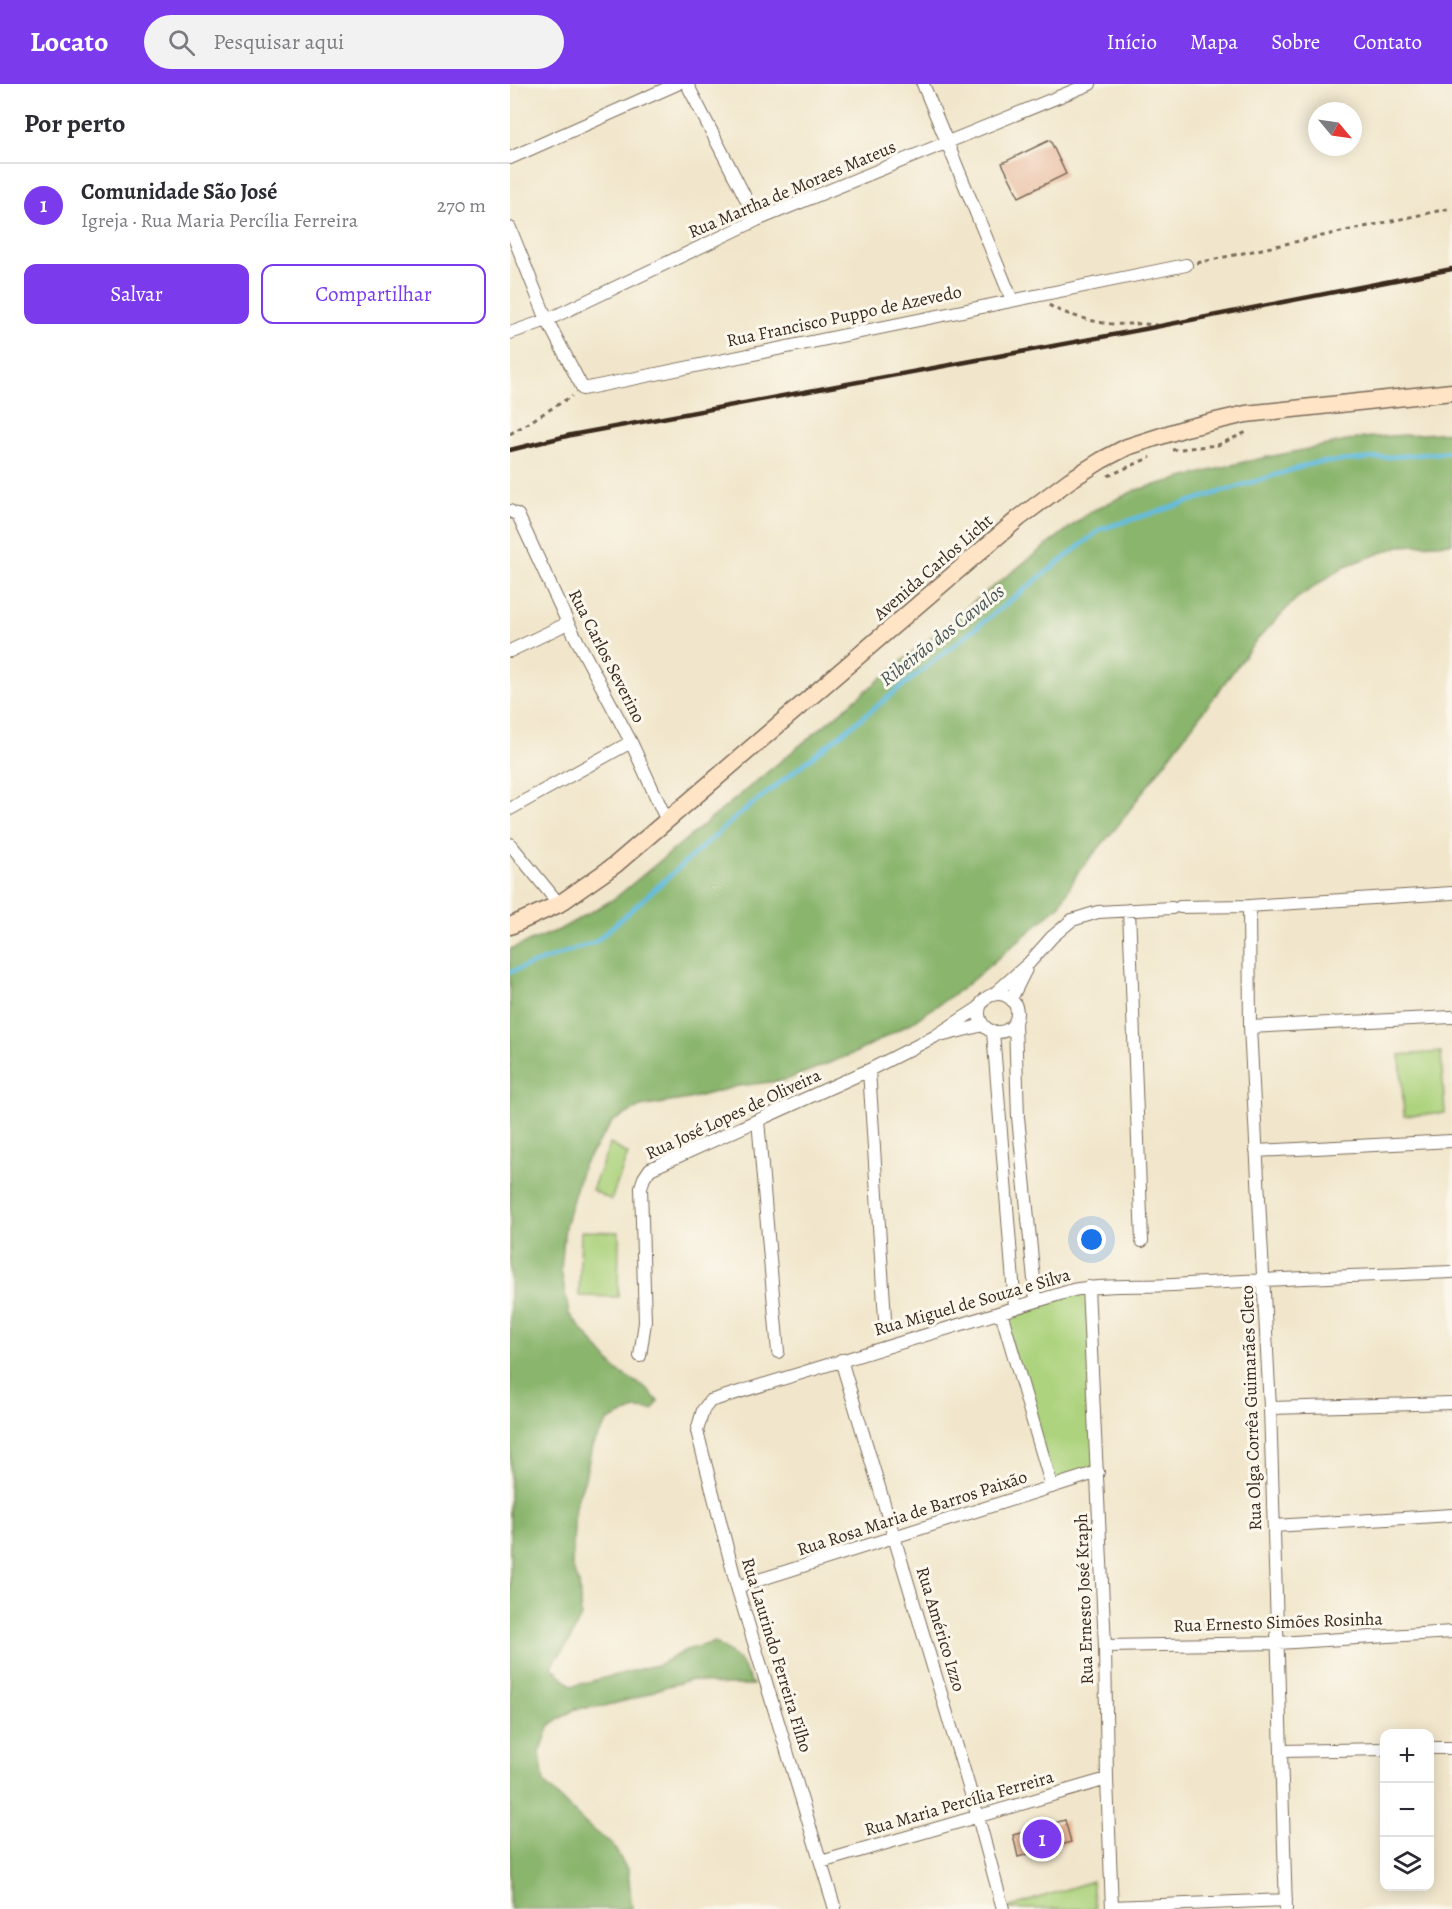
<!DOCTYPE html>
<html lang="pt">
<head>
<meta charset="utf-8">
<style>
	:root { --surface:#fff; --page:#f2f2f3; --text:#2b2b33; --muted:#7c7c81; --line:#e1e1e2; --accent:#7c3aed }
	body { margin:0; font-family:Alegreya,serif; background:var(--page); color:var(--text) }
	.controls { position:absolute; right:18px; bottom:18px; display:grid; overflow:hidden; border-radius:12px; box-shadow:0 3px 15px #0003 }
	.controls button { width:54px; height:54px; display:grid; place-items:center; padding:0; border:0; border-bottom:2px solid var(--line); background:var(--surface); color:var(--text); font:30px sans-serif }
	.compass { position:absolute; left:798px; top:18px; width:54px; height:54px; border-radius:50%; background:var(--surface); box-shadow:0 3px 15px #0003; rotate:119deg }
	.you { position:absolute; left:582px; top:1156px; width:21px; height:21px; margin:-15px; border:4px solid #fff; border-radius:50%; background:#1a73e8; box-shadow:0 0 0 9px #1a73e833 }
	.badge { display:grid; place-items:center; width:39px; height:39px; border-radius:50%; background:var(--accent); color:#fff; font-size:20px; font-weight:700 }
	.pin { position:absolute; translate:-50% -50%; border:3px solid #fff; box-shadow:0 2px 6px #0006 }
	.list { margin:0; padding:0; list-style:none }
	h2 { display:flex; justify-content:space-between; align-items:center; height:78px; margin:0; padding:0 24px; font-size:26px }
	h2 small { font-size:20px; font-weight:400; color:var(--muted) }
	.list li { display:grid; grid-template-columns:39px 1fr auto; gap:18px; align-items:center; box-sizing:border-box; height:84px; padding:0 24px; border-top:2px solid var(--line) }
	.list b { display:block; font-size:22px; white-space:nowrap }
	.list p { margin:0; font-size:20px; white-space:nowrap; color:var(--muted) }
	.list em { font-size:20px; font-style:normal; color:var(--muted) }
	.actions { display:flex; gap:12px; padding:18px 24px }
	.actions a { flex:1; padding:14px 0; border:2px solid var(--accent); border-radius:12px; text-align:center; font-size:21px; color:var(--accent) }
	.actions .main { background:var(--accent); color:#fff }
	.icon { flex:none; width:33px; height:33px; fill:none; stroke:currentColor; stroke-width:2; stroke-linecap:round; stroke-linejoin:round }
	.map { position:relative; flex:none; width:942px; height:1825px; overflow:hidden }
	header { display:flex; align-items:center; gap:36px; box-sizing:border-box; height:84px; padding:0 30px; background:var(--accent); color:#fff }
	header strong { font-size:28px }
	nav { display:flex; gap:33px; margin-inline-start:auto; font-size:21px }
	.search { width:420px; height:54px; background:var(--page); display:flex; align-items:center; gap:15px; box-sizing:border-box; padding:0 21px; border-radius:33px; color:var(--muted); font-size:22px }
	main { display:flex }
	aside { flex:1; background:var(--surface) }
	.map>svg:first-child { display:block }
</style>
</head>
<body>
<header>
<strong>Locato</strong>
<div class="search"><svg class="icon" aria-label="search" viewBox="0 0 24 24"><circle cx="10" cy="10" r="6"/><path d="M15 15l6 6"/></svg>Pesquisar aqui</div>
<nav><a>Início</a><a>Mapa</a><a>Sobre</a><a>Contato</a></nav>
</header>
<main>
<aside>
<h2>Por perto<small></small></h2>
<ul class="list">
<li><span class="badge">1</span><div><b>Comunidade São José</b><p>Igreja · Rua Maria Percília Ferreira</p></div><em>270 m</em></li>
</ul>
<div class="actions"><a class="main">Salvar</a><a>Compartilhar</a></div>
</aside>
<div class="map">
<svg width="942" height="1825" viewBox="0 0 942 1825">
	<rect width="100%" height="100%" fill="#fbf7ec"/>
	<filter id="ink" filterUnits="userSpaceOnUse"><feTurbulence type="fractalNoise" baseFrequency=".0167" numOctaves="2"/><feDisplacementMap in="SourceGraphic" scale="12" xChannelSelector="R" yChannelSelector="G"/><feConvolveMatrix kernelMatrix="1 2 1 2 8 2 1 2 1" color-interpolation-filters="sRGB"/></filter>
	<filter id="wash" filterUnits="userSpaceOnUse"><feTurbulence type="fractalNoise" baseFrequency=".008" numOctaves="4" result="noise"/><feDisplacementMap in="SourceGraphic" scale="24" xChannelSelector="R" yChannelSelector="G"/><feGaussianBlur stdDeviation="1.35" result="paint"/><feColorMatrix in="noise" values="0 0 0 0 0 0 0 0 0 0 0 0 0 0 0 0 0 1.4 0 .05"/><feComposite in="paint" operator="in"/></filter>
	<g filter="url(#wash)">
		<rect width="100%" height="100%" fill="#f1e6cb"/>
		<!-- green -->
		<path fill="#add37e" stroke="#747e4e" stroke-width="1.5" d="M931 968 935 1029 894 1032 890 971Z
			M100 1060 118 1070 101 1116 82 1106Z
			M71 1147 109 1148 108 1213 69 1212Z
			M578 1203 588 1388 542 1403 491 1228Z
			M582 1797 585 1825H497V1824Z"/>
		<!-- forest -->
		<path fill="#8ab56d" stroke="#627046" stroke-width="1.5" d="M942 348V459L890 462 835 482 786 515 745 558 606 744 568 788 550 821 453 904 401 939 347 968 276 996 228 1002 179 1015 130 1023 103 1037 73 1081 55 1142 51 1186 59 1230 107 1287 135 1303 148 1317 143 1326 125 1325 98 1337 82 1362 75 1394 65 1422 62 1482 69 1500 71 1532 59 1558 41 1582 62 1602 150 1580 176 1566 205 1558 229 1576 243 1601H212L182 1596 154 1603 126 1614 94 1622 65 1625 40 1641 30 1669 34 1699 78 1742 102 1760 118 1787 122 1825H0V865L49 846 104 815 467 515 580 428 626 406 734 378 851 354Z"/>
		<g fill="none" stroke-linecap="round" stroke-linejoin="round">
			<!-- stream -->
			<path stroke="#62bce0" stroke-width="4.5" d="M0 888 85 858 225 734 591 445 804 379 942 368"/>
		</g>
		<g id="blocks">
			<!-- building -->
			<path fill="#e7b495" d="M540 56 556 90 509 113 492 79Z
				M555 1736 561 1758 508 1773 503 1751Z"/>
		</g>
	</g>
	<g filter="url(#ink)">
		<use href="#blocks" fill-opacity="0" stroke="#7b6c5b" stroke-width="1.5"/>
		<g fill="none" stroke-linecap="round" stroke-linejoin="round">
			<defs>
				<path id="street" d="M177 0 247 136
					M413 0 502 216
					M0 74 167 0
					M0 144 37 236 73 305 676 181
					M0 249 37 236 247 136 580 0
					M0 427 8 431 58 539 121 658 157 737
					M0 567 58 539
					M0 725 121 658
					M0 760 49 820
					M739 822 740 943 760 1324 776 1825
					M670 823 739 822 942 809
					M619 826 632 1157
					M469 929a19 19 0 1 1 38 0a19 19 0 1 1-38 0Z
					M483 911 519 879 542 853 562 836 588 828 662 824
					M501 915 516 885
					M505 938 508 1033 526 1216
					M740 943 942 933
					M483 948 505 1223
					M434 951 473 941
					M359 986 375 1235
					M248 1036 268 1268
					M746 1067 942 1057
					M578 1203 595 1562 597 1695 602 1825
					M491 1228 542 1403
					M130 1272 135 1238 131 1103 134 1094 140 1085 359 986 424 953 470 923
					M331 1276 468 1733 493 1825
					M760 1324 942 1319
					M764 1442 942 1431
					M227 1503 588 1388
					M595 1562 768 1559 942 1548
					M920 1664H942
					M772 1667 874 1665
					M311 1778 597 1695
					M602 1823 776 1816
					M325 1825 227 1503 187 1347 193 1326 200 1317 563 1206C596 1200 630 1203 664 1201 756 1195 849 1192 942 1188"/>
				<path id="secondary" d="M0 842 49 820 105 781 509 434 560 396 592 376 617 363 676 344 736 330 942 308"/>
			</defs>
			<!-- street casing -->
			<use href="#street" stroke="#7b6c5b" stroke-width="14"/>
			<!-- secondary casing -->
			<use href="#secondary" stroke="#7b6c5b" stroke-width="19"/>
			<!-- path -->
			<path stroke="#7b6c5b" stroke-width="3" stroke-dasharray="4.5 4.5" stroke-linecap="butt" d="M687 179 942 124
				M539 221C552 230 587 239 603 240 619 241 633 238 650 242
				M0 350 62 312
				M662 366 708 361 739 347
				M598 392 641 373"/>
			<!-- street -->
			<use href="#street" stroke="#fff" stroke-width="12"/>
			<!-- secondary -->
			<use href="#secondary" stroke="#ffe4c6" stroke-width="16"/>
			<!-- rail -->
			<path stroke="#3b2a1e" stroke-width="4.5" d="M0 366 61 351 635 245 942 185"/>
		</g>
	</g>
	<g text-anchor="middle" dominant-baseline="central" stroke-width="6" stroke-linejoin="round" paint-order="stroke">
		<!-- street labels -->
		<g font-size="18" fill="#3b2a1e" stroke="#fbf7ec">
			<text transform="translate(282 105) rotate(-23)">Rua Martha de Moraes Mateus</text>
			<text transform="translate(334 232) rotate(-12)">Rua Francisco Puppo de Azevedo</text>
			<text transform="translate(423 483) rotate(-41)">Avenida Carlos Licht</text>
			<text transform="translate(97 572) rotate(63)">Rua Carlos Severino</text>
			<text transform="translate(223 1030) rotate(-25)">Rua José Lopes de Oliveira</text>
			<text transform="translate(462 1218) rotate(-16)">Rua Miguel de Souza e Silva</text>
			<text transform="translate(741 1324) rotate(-92)">Rua Olga Corrêa Guimarães Cleto</text>
			<text transform="translate(402 1429) rotate(-18)">Rua Rosa Maria de Barros Paixão</text>
			<text transform="translate(574 1515) rotate(-92)">Rua Ernesto José Kraph</text>
			<text transform="translate(768 1538) rotate(-2)">Rua Ernesto Simões Rosinha</text>
			<text transform="translate(431 1545) rotate(73)">Rua Américo Izzo</text>
			<text transform="translate(267 1571) rotate(73)">Rua Laurindo Ferreira Filho</text>
			<text transform="translate(449 1719) rotate(-16)">Rua Maria Percília Ferreira</text>
		</g>
		<!-- water labels -->
		<g font-size="20" font-style="italic" fill="#475658" stroke="#fbf7ec">
			<text transform="translate(432 551) rotate(-38)">Ribeirão dos Cavalos</text>
		</g>
	</g>
</svg>
<div class="controls">
<button>+</button>
<button>−</button>
<button><svg class="icon" aria-label="layers" viewBox="0 0 24 24"><path d="M12 4l9 5-9 5-9-5zM3 14l9 5 9-5"/></svg></button>
</div>
<svg class="compass" viewBox="-18 -18 36 36"><path d="M0-13l5 13h-10z" fill="#e53935"/><path d="M0 13l5-13h-10z" fill="#7c7c81"/></svg>
<div class="you"></div>
<div class="pin badge" style="left:532px;top:1755px">1</div>
</div>
</main>
</body>
</html>
